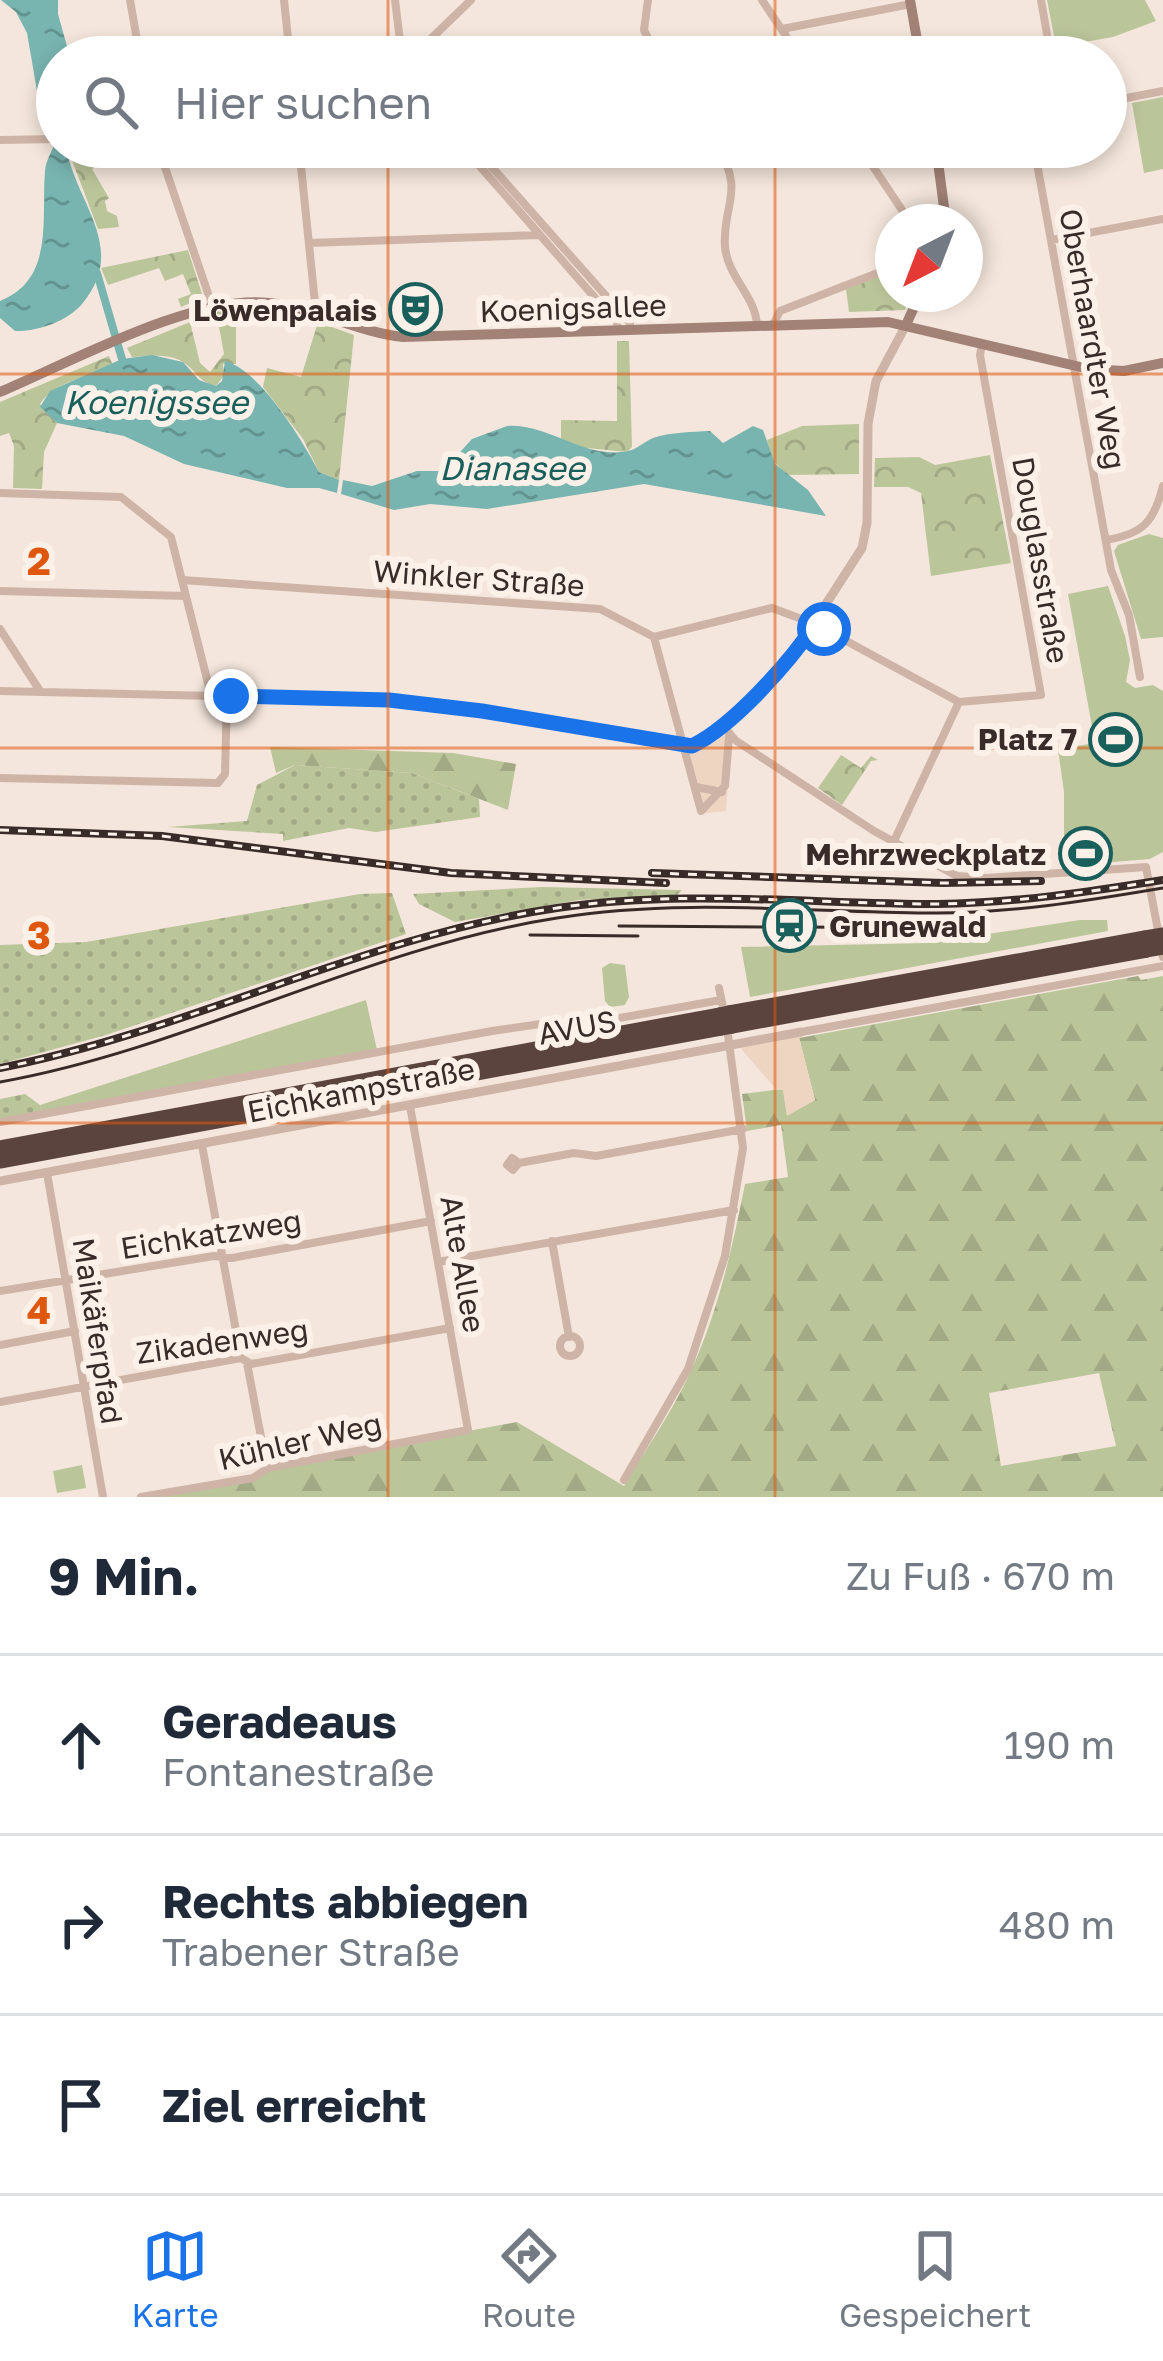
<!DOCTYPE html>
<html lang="de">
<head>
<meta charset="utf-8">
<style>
	:root { --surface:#fff; --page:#f6f6f7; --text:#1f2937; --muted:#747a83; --line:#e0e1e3; --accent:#1a73e8 }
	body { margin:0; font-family:"Golos Text",sans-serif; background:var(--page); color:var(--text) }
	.compass { position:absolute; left:875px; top:204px; width:108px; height:108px; border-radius:50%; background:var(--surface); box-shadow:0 6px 18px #0003; rotate:222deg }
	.stop { position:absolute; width:36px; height:36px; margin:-27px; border:9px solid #1a73e8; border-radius:50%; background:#fff }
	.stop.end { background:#1a73e8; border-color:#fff; box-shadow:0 3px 12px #0008 }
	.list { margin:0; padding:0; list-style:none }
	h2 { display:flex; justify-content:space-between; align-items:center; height:156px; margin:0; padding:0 48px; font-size:51px }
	h2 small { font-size:39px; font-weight:400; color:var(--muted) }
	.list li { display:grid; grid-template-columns:78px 1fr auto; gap:36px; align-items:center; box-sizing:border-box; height:180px; padding:0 48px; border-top:3px solid var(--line) }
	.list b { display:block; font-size:45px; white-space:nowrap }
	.list p { margin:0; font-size:39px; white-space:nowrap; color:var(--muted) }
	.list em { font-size:39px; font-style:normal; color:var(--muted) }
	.icon { flex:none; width:66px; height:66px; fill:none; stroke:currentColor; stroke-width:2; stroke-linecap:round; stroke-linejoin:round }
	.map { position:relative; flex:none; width:1163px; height:1497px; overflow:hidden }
	.search { position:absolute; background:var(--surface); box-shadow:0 6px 18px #0003; left:36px; right:36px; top:36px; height:132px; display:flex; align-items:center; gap:30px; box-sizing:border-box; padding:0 42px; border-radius:66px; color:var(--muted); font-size:45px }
	.sheet { height:696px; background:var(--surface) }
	nav { display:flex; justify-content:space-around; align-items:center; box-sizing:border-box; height:168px; border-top:3px solid var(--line); background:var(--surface); font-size:33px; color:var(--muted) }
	nav a { display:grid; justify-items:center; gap:6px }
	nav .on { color:var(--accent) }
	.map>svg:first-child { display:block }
</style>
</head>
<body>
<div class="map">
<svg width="1163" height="1497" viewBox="0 0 1163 1497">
	<defs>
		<pattern id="grass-dots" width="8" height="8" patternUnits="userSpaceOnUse" patternTransform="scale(3)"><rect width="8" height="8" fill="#bbc59a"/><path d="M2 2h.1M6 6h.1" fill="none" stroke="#a2a985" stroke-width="1.8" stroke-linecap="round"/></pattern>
		<pattern id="forest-firs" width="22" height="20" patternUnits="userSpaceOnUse" patternTransform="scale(3)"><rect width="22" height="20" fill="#bbc59a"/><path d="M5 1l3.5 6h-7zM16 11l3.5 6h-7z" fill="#a2a985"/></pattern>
		<pattern id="park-crowns" width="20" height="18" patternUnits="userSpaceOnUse" patternTransform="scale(3)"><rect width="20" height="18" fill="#bbc59a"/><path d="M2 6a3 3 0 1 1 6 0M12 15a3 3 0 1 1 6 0" fill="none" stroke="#a2a985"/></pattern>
		<pattern id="water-ripples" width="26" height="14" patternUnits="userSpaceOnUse" patternTransform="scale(3)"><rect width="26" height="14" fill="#78b4b0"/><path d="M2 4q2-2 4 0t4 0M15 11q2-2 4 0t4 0" fill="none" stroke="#63938f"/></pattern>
	</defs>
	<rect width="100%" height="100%" fill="#f4e6dc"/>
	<!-- grass -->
	<path fill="url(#grass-dots)" d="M295 765 412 773 479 799 480 817 375 832 349 828 283 841V834L168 827 247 821 257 785Z
		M542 887 681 890H682L677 895 579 900 455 922 419 904 413 894Z
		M392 893 406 934 106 1035 0 1064V945L86 942 360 894Z
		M25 1094 40 1105 42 1112 0 1119V1099Z"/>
	<!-- forest -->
	<path fill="url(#forest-firs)" fill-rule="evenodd" d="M270 747 453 753 516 764 508 810 412 773 295 765 276 773Z
		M1138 976 1141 980 1163 976V1497H143L253 1478 268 1468 517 1422 624 1486C646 1449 672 1412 690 1373 718 1312 732 1250 745 1184L788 1177 781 1125 747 1131 742 1094 783 1089 787 1115 815 1100 799 1038ZM1099 1373 1116 1446 1001 1466 989 1393Z"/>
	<!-- park -->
	<path fill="url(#park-crowns)" d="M67 147H112L107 149V158L92 169 109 198 105 201 107 211 117 216 119 227 98 229Z
		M188 250 202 294 200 299 181 307 178 299 191 294 183 274 165 281 159 268 108 285 101 268Z
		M893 271V294H911L905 310 849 312 846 289Z
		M236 310V364H223L224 375 216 386C198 382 197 371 183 362 169 353 147 356 132 357L127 348 190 322 200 363 210 372 224 354 216 311Z
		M318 322 354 335 339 480 319 472 303 439 263 387 267 368 301 377Z
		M617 341H629L632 447 627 452 577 447 561 440V420L617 421Z
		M109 356 112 363 106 369C83 378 54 383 40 404L57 423 44 452 42 489 13 488 14 446 9 433 0 436V402Z
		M859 424V474L786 475 771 458 767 440 802 426Z
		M990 455 1011 563 931 576 921 493 908 487H874L875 458 919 457 935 465Z
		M841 755 861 768 871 756 878 760 871 761 842 805 818 788Z"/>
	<!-- garden -->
	<path fill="#bbc59a" d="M1047 0H1145L1156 21 1113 37 1056 47Z
		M1163 97V169L1144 173 1132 103Z
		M1149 534 1163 538V637L1141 639 1114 551 1118 545Z
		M1108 586 1125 636 1130 660 1126 682 1135 688 1153 685 1163 691V852L1150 859 1064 866V792L1058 749 1095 743 1068 594Z
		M1080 920H1107L1108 931 750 997 741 947 928 943Z
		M610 963 625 965 629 997 625 1005 610 1007 605 1001 602 968Z
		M366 1000 377 1050 42 1112 40 1105Z
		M82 1465 86 1488 57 1493 53 1471Z"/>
	<!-- plaza -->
	<path fill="#eed5c2" d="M732 730 726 811 699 814 682 756Z
		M797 1029 815 1100 787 1116 783 1090 776 1089 742 1050 739 1040Z"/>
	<!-- water -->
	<path fill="url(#water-ripples)" d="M1 0H58V14L70 57H57V128L41 114 27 33 16 12Z
		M57 134V147H66C76 204 129 248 82 304 68 321 37 332 15 331L0 318V301C55 279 41 219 45 171 46 158 55 148 57 134Z
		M152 355 183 362 199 380 216 386 222 381 225 361C259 369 303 441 319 472L339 480 337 493 319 488H287L184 464 124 436 57 423 40 407 50 391 122 359Z
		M507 426C549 423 584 460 628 451 636 450 645 441 653 438 670 432 693 432 710 431L723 443 753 426 763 430 775 464 808 490 826 516 644 484 487 509 430 504 394 510 341 494 343 480 372 486 417 471H443L472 439Z"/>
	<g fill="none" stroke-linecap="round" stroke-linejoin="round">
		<!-- canal -->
		<path stroke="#78b4b0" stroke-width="8" d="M97 273 122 359"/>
		<!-- minor -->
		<path stroke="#ceb4a6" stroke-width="8" d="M130 0 140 57
			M284 0 290 57
			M395 0 402 57
			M648 0 644 30 657 57
			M762 0 800 57
			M1041 0 1051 57
			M782 29 911 4
			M412 57 471 0
			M1106 102 1163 91
			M0 140 57 139
			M158 147 212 305
			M299 147 315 303 312 311
			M463 147 617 323 618 330
			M474 147 630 323V330
			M717 147C746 191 722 205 725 247 728 278 756 296 757 326
			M860 147 910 222
			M1034 147 1111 570 1129 615 1140 677
			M1051 240 1163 219
			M309 243 540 235
			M773 325 780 311 893 267
			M0 493 121 497 171 537 211 695
			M1106 540C1143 534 1154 522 1163 486
			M182 580 600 609 654 637 701 811 725 786 729 737
			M0 591 186 596
			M0 629 40 691
			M654 637 772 608 815 624 959 702
			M0 691 389 700 482 711 684 746 697 744 722 724 735 740 874 831 957 876 987 878 1146 867 1163 957
			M0 778 218 783 225 774 227 696
			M696 787 722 792
			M894 841 959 702 1041 695 980 355 982 344
			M719 988 723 1007
			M801 1032 1163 966
			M0 1122 492 1031 547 1023 553 1029 563 1028 721 1000
			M202 1145 241 1358
			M519 1163 513 1170 507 1165 512 1158 519 1163 574 1153 596 1156 743 1129
			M47 1173 103 1497
			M552 1241 569 1337
			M438 1262 734 1210
			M0 1291 214 1256 232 1258 431 1221
			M560 1346a10 10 0 1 1 20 0a10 10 0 1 1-20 0Z
			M0 1345 75 1331
			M247 1363 261 1437
			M0 1402 241 1358 251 1364 450 1328
			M624 1480 688 1369 725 1256 743 1148 728 1035
			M141 1497 253 1478 268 1468 468 1430 410 1106"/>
		<!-- tertiary -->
		<path stroke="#ceb4a6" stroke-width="9" d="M722 724 788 663 862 548 867 523 868 424 876 381 906 325
			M0 1181 801 1032"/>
		<!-- secondary -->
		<path stroke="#a28277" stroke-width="10" d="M910 0 920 57
			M936 147 946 222
			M906 325 920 294
			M0 392C71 362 195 294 269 303 316 308 357 332 403 337L888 322 1089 369 1124 371 1163 363"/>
		<!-- motorway -->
		<path stroke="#5b443e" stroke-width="15" d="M729 1013 1145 938
			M732 1026 1147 950
			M0 1148 719 1015
			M0 1161 721 1028"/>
		<!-- tram -->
		<path stroke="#392b28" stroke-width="3" d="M619 926 948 928
			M530 935 638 936
			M0 1082C191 1048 364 948 557 918 680 898 805 912 928 913 1007 914 1086 901 1163 888"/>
		<defs>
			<path id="rail" d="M0 830 162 836 451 873 666 883
				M652 873 943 883 1041 881
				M0 1068C190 1031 365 936 557 908 683 889 811 904 938 904 1013 903 1089 892 1163 880"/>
		</defs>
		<!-- rail casing -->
		<use href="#rail" stroke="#392b28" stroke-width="8"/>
		<!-- rail -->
		<use href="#rail" stroke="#fbf1e9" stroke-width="3" stroke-dasharray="9" stroke-linecap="butt"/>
		<!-- motorway-bridge -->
		<path stroke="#5b443e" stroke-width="15" d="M1145 938 1163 935
			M1147 950 1163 947
			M719 1015 729 1013
			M721 1028 732 1026"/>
	</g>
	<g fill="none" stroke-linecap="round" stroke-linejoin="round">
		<!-- route -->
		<path stroke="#1a73e8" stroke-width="15" d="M231 696 389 700 482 711 692 746C733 726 790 662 815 624L824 629"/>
	</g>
	<!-- grid -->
	<path fill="none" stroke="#df570d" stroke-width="3" stroke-opacity="0.55" d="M388 0V57M775 0V57M388 147V1497M775 147V1497M0 374H1163M0 748H1163M0 1123H1163"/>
	<!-- icons -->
	<defs>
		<symbol id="theatre-ring" viewBox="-11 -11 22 22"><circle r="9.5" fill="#fbf1e9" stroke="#195f5c" stroke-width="1.5"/><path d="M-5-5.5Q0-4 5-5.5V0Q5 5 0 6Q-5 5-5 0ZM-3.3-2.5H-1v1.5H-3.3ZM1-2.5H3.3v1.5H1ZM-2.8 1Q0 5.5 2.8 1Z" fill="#195f5c"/></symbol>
		<symbol id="stadium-ring" viewBox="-11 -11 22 22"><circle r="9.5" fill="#fbf1e9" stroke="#195f5c" stroke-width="1.5"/><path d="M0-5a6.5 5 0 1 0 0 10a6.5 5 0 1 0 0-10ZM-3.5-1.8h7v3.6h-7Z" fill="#195f5c"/></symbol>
		<symbol id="station-ring" viewBox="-11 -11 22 22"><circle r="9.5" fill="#fbf1e9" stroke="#195f5c" stroke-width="1.5"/><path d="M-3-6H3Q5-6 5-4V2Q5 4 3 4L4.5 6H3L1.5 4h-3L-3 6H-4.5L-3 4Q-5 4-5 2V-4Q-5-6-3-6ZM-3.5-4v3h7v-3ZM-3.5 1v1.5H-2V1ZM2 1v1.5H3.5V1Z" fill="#195f5c"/></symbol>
	</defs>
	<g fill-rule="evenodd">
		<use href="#theatre-ring" x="386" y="280" width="59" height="59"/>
		<use href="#stadium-ring" x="1086" y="710" width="59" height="59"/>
		<use href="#stadium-ring" x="1056" y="824" width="59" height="59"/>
		<use href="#station-ring" x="760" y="896" width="59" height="59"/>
	</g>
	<g text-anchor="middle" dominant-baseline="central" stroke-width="12" stroke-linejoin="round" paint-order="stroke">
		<!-- street labels -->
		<g font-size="30" fill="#392b28" stroke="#fbf1e9">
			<text transform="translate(573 308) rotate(-2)">Koenigsallee</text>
			<text transform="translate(1093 339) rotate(80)">Oberhaardter Weg</text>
			<text transform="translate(1041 560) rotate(80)">Douglasstraße</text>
			<text transform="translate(479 578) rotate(4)">Winkler Straße</text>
			<text transform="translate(577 1027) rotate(-10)">AVUS</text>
			<text transform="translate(361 1090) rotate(-11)">Eichkampstraße</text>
			<text transform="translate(211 1234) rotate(-9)">Eichkatzweg</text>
			<text transform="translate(463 1264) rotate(80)">Alte Allee</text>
			<text transform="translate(98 1331) rotate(81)">Maikäferpfad</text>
			<text transform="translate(222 1341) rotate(-8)">Zikadenweg</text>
			<text transform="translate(300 1441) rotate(-13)">Kühler Weg</text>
		</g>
		<!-- poi labels -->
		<g font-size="30" font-weight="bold" fill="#392b28" stroke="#fbf1e9" text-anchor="end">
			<text x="377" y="310">Löwenpalais</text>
			<text x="1077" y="739">Platz 7</text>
			<text x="1046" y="854">Mehrzweckplatz</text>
			<text x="829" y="926" text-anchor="start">Grunewald</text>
		</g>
		<!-- water labels -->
		<g font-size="33" font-style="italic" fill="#195f5c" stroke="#fbf1e9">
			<text x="156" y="401">Koenigssee</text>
			<text x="512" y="467">Dianasee</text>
		</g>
	</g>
	<g font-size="39" text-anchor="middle" font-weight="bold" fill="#df570d" stroke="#fbf1e9" stroke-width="12" stroke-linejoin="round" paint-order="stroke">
		<text x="39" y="575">2</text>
		<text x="39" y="949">3</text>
		<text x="39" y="1324">4</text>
	</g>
</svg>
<svg class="compass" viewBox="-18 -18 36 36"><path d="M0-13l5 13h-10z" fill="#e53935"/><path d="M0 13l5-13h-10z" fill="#747a83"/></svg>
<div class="stop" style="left:824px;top:629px"></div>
<div class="stop end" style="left:231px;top:696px"></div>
<div class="search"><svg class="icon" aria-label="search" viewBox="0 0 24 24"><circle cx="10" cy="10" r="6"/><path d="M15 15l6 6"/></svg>Hier suchen</div>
</div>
<section class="sheet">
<h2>9 Min.<small>Zu Fuß · 670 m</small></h2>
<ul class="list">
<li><svg class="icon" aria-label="ahead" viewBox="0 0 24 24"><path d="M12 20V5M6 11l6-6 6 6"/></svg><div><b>Geradeaus</b><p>Fontanestraße</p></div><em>190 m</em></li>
<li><svg class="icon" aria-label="right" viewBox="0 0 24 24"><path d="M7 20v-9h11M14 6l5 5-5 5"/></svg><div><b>Rechts abbiegen</b><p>Trabener Straße</p></div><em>480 m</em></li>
<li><svg class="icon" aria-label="arrive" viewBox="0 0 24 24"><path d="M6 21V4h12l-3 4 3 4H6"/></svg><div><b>Ziel erreicht</b></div></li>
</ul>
</section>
<nav>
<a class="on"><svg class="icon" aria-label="map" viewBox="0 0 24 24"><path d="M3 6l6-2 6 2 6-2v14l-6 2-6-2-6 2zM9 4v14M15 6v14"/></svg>Karte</a>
<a><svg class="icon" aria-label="directions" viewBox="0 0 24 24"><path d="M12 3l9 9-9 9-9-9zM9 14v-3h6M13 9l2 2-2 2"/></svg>Route</a>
<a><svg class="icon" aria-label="saved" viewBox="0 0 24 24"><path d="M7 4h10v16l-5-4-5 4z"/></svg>Gespeichert</a>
</nav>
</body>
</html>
